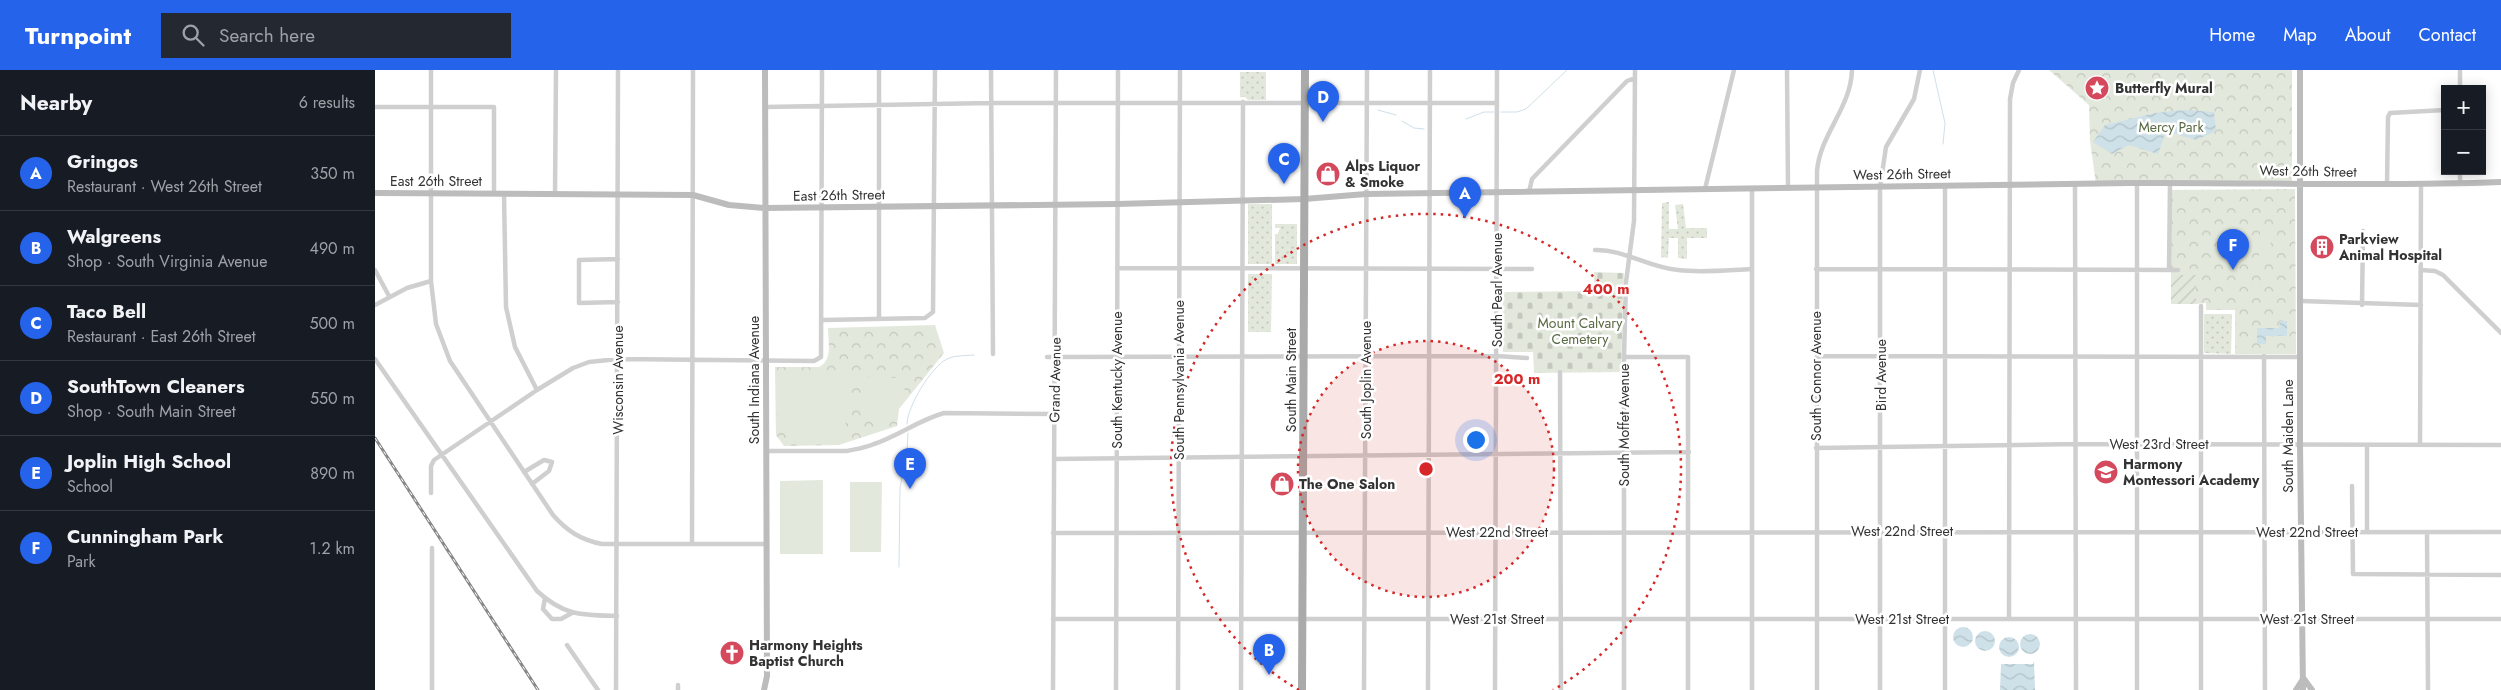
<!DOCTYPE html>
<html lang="en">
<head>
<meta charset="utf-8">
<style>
	:root { --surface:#171b24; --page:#242831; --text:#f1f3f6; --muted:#9ea1a6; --line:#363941; --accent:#2563eb }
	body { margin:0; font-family:Jost,sans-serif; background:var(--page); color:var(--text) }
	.controls { position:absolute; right:15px; top:15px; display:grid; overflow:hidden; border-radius:0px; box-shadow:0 2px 12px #0003 }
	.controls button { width:45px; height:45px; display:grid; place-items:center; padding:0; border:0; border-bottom:1px solid var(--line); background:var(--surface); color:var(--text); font:25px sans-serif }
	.you { position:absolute; left:1100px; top:369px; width:18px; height:18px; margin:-12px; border:4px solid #fff; border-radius:50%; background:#1a73e8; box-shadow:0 0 0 8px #1a73e833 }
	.badge { display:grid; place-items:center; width:32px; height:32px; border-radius:50%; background:var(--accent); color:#fff; font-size:16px; font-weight:700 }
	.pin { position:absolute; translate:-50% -41px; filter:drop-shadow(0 1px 2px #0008) }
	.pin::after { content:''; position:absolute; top:26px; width:18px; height:15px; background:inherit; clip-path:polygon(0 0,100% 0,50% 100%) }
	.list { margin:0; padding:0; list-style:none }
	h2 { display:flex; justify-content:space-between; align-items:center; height:65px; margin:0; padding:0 20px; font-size:21px }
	h2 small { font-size:16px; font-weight:400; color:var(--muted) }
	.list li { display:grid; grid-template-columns:32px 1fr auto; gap:15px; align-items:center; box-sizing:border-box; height:75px; padding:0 20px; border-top:1px solid var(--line) }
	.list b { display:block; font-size:19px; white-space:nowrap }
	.list p { margin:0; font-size:16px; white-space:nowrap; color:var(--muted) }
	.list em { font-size:16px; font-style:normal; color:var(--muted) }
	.icon { flex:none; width:28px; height:28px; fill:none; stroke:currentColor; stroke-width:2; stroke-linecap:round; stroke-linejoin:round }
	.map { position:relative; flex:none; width:2126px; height:620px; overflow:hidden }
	header { display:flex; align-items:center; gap:30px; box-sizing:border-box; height:70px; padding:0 25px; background:var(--accent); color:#fff }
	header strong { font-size:24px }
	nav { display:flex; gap:28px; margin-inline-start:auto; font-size:18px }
	.search { width:350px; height:45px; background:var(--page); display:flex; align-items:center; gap:12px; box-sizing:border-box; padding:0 18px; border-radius:0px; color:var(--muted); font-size:19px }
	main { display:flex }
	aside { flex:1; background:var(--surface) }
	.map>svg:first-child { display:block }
</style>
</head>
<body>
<header>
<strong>Turnpoint</strong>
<div class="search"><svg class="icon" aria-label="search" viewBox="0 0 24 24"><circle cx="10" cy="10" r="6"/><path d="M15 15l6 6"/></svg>Search here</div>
<nav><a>Home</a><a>Map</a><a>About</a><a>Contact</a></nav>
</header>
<main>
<aside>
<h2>Nearby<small>6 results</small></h2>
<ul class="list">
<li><span class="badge">A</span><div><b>Gringos</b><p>Restaurant · West 26th Street</p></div><em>350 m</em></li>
<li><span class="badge">B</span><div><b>Walgreens</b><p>Shop · South Virginia Avenue</p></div><em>490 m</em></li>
<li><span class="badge">C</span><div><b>Taco Bell</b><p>Restaurant · East 26th Street</p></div><em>500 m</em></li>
<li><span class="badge">D</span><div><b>SouthTown Cleaners</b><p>Shop · South Main Street</p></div><em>550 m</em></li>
<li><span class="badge">E</span><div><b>Joplin High School</b><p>School</p></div><em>890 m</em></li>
<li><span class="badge">F</span><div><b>Cunningham Park</b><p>Park</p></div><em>1.2 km</em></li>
</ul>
</aside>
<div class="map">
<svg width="2126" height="620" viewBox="0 0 2126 620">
	<defs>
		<pattern id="grass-dots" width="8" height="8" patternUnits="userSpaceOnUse" patternTransform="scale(1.25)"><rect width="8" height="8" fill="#e3e8dc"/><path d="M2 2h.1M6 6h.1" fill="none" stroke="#c3c7bd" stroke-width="1.8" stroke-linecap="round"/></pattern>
		<pattern id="cemetery-stones" width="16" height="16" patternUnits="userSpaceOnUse" patternTransform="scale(1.25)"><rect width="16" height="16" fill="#e3e8dc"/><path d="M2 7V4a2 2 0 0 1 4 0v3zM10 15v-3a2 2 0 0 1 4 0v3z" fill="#c3c7bd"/></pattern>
		<pattern id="park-crowns" width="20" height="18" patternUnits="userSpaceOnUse" patternTransform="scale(1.25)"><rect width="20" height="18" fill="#e3e8dc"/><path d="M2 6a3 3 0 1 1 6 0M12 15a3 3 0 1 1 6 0" fill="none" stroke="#c3c7bd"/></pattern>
		<pattern id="garden-furrows" width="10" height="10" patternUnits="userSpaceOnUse" patternTransform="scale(1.25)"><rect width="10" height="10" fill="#e3e8dc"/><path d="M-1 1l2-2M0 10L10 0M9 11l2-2" fill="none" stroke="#c3c7bd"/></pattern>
		<pattern id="water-waves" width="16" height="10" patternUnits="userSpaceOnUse" patternTransform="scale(1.25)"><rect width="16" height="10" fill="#cee0e8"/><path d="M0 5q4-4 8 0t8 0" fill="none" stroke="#b1c1c7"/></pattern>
	</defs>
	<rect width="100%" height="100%" fill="#fff"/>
	<!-- grass -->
	<path fill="url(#grass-dots)" d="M865 2H891V30H873L870 27H865Z
		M1294 132V159H1303L1300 135 1308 134 1311 158H1332V168H1312V189L1303 188V168H1294L1293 188 1286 187 1287 133Z
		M873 134H897V194H873Z
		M900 154H922V194H900V164H903L905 158H900Z
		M873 204H897L896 262H873Z
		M1829 244H1857L1856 284 1829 283Z"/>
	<!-- cemetery -->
	<path fill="url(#cemetery-stones)" d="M1219 202 1249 203 1246 302 1159 303 1158 282H1128V222L1219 221Z"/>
	<!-- park -->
	<path fill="url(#park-crowns)" d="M1674 0H1917V113L1721 114 1715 71 1714 35Z
		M1920 119 1921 284H1860V240H1831V233L1821 234V205H1796L1795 120Z
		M560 255 569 283 524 339 522 356 464 375 409 376 401 365 400 297H444C458 290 453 272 453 258Z"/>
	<!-- garden -->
	<path fill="url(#garden-furrows)" d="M1796 205H1821V234H1796Z"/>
	<!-- pitch -->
	<path fill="#e3e8dc" d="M1885 162 1896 163 1895 189H1884Z
		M468 300 474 307V330L468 371C444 375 410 378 403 347 400 335 403 318 403 304Z
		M489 307 531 308C529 336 516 351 486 351V310Z
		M448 410V484H405V411Z
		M475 412H507L506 482H475Z"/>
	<!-- water -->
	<path fill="url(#water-waves)" d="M1809 40 1839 42 1841 61 1821 70 1791 61 1783 84 1754 75 1737 84 1718 72 1730 55 1780 43Z
		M1905 251H1912V266H1891V274H1882V258H1904Z
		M1578 567a10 10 0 1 1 20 0a10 10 0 1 1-20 0Z
		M1600 571a10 10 0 1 1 20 0a10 10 0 1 1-20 0Z
		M1645 574a10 10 0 1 1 20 0a10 10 0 1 1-20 0Z
		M1624 577a10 10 0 1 1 20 0a10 10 0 1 1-20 0Z
		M1659 591 1660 620H1625L1626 594H1658Z"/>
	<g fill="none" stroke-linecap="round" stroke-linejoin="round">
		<!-- stream -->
		<path stroke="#cee0e8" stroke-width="1" d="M1558 0 1570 53 1568 74
			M1003 40 1021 45
			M1126 42H1142L1151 39 1192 0
			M1091 49 1109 42H1119
			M1027 51 1039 58 1049 59
			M532 354C532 337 556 297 572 289 580 285 590 286 599 285
			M524 497 525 418 532 382 533 363"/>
		<!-- street -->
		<path stroke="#cfcfcf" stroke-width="4.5" d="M56 0V211L61 254 75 291 178 445C192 461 206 470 227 474H392
			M504 0V249
			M616 0 618 284
			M1412 0 1413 118
			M2085 0V19
			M0 37H119V123
			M390 37 616 33H1122
			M1762 113V620
			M2085 113V101
			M1700 114 1701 620
			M2012 115 2013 47 2015 43 2070 40
			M1330 119 1359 0
			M1377 119V620
			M1154 122 1157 109 1252 11 1260 8
			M129 124 131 237 140 277 162 320
			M180 124 181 0
			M1220 180C1249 179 1274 198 1303 200 1327 203 1353 200 1377 199
			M742 198 1157 199
			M1441 199 1803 200
			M0 200 14 226
			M1794 200 1795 113
			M2046 200 2060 201 2068 205 2126 263
			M1926 231 2046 235
			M243 232 204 233V190L243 189
			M0 235 32 218 56 211
			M1987 235 1988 161
			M448 250 550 248 558 242 560 0
			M1442 286 1925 287
			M1889 286 1890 620
			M672 287 1122 286 1152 288
			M1249 287H1313V620
			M0 289 162 521C189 546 207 545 242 546
			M1185 302 1186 620
			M1992 375V462
			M2045 375 2046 114
			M1441 378 1700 374 2126 375
			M391 381H472C481 379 490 378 499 374 523 366 544 350 569 343L679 344
			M679 389 1314 382
			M149 402 169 390 177 392 174 401 157 414
			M1977 416 1978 504 2126 505
			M56 423V396L59 390 162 320 198 298 214 292 243 289 439 291 446 287 447 0
			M2052 462 2053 620
			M678 463 2126 462
			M317 474 318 0
			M170 528 168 539 177 549H186L197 543
			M678 549H2126
			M1634 549 1635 29 1638 13 1644 0
			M192 575 223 620
			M303 615V620
			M57 620V478
			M241 620 243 0
			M678 620 681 0
			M741 620 743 0
			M803 620 805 0
			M866 620 868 32
			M989 620 992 0
			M1053 620 1055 0
			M1120 620 1122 0
			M1249 620V287L1251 212 1259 151 1260 0
			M1442 620V101C1445 64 1476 38 1477 0
			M1505 620V117L1511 77 1539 29 1545 0
			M1570 620V116
			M1826 620V236"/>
		<!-- secondary -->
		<path stroke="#bcbcbc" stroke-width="6" d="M1925 0V374L1928 620
			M0 123 318 125 354 135 390 138 742 134 929 129 991 124C1246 121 1501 116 1755 113 1879 112 2002 117 2126 112
			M1929 609 1937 620
			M389 620 392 606 390 0
			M1921 620 1928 609"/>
		<!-- primary -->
		<path stroke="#aaa" stroke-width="8" d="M927 620 930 0"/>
		<defs>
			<path id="rail" d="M0 368 163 620"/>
		</defs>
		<!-- rail casing -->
		<use href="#rail" stroke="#878787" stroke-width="3"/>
		<!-- rail -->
		<use href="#rail" stroke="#fff" stroke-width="1" stroke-dasharray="4" stroke-linecap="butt"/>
	</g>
	<!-- distance rings -->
	<circle cx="1051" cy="399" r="128" fill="#d62828" fill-opacity=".12"/>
	<g fill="none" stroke="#d62828" stroke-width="2.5" stroke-dasharray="2.5 5">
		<circle cx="1051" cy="399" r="128"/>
		<path d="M924 620A255 255 0 1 1 1178 620"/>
	</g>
	<!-- icons -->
	<defs>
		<symbol id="sight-disc" viewBox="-11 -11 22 22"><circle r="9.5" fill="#d5495c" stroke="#fff"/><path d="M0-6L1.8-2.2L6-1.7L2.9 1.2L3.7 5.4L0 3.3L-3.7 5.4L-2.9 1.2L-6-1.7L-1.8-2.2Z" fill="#fff"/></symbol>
		<symbol id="shop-disc" viewBox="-11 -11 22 22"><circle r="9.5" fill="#d5495c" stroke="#fff"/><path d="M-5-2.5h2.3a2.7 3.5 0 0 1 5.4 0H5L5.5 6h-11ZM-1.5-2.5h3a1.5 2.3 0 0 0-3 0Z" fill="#fff"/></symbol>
		<symbol id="building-disc" viewBox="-11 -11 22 22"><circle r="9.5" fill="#d5495c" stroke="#fff"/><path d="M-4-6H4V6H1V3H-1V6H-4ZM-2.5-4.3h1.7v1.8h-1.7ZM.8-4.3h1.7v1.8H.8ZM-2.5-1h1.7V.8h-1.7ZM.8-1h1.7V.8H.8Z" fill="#fff"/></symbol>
		<symbol id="school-disc" viewBox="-11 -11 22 22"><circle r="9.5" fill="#d5495c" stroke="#fff"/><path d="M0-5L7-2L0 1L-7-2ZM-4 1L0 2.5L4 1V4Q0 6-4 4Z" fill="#fff"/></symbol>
		<symbol id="church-disc" viewBox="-11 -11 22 22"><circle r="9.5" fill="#d5495c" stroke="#fff"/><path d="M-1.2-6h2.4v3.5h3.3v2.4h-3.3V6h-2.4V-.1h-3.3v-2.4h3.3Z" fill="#fff"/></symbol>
	</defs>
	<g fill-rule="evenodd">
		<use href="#sight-disc" x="1708" y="4" width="28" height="28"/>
		<use href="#shop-disc" x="939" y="90" width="28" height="28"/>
		<use href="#building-disc" x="1933" y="163" width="28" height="28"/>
		<use href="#school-disc" x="1717" y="388" width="28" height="28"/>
		<use href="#shop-disc" x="893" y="400" width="28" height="28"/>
		<use href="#church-disc" x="343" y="569" width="28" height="28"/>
	</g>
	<g text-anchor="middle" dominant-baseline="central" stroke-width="5" stroke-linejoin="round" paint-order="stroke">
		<!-- poi labels -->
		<g font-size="14" font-weight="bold" fill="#323232" stroke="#fff" text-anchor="start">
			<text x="1740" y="18">Butterfly Mural</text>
			<text x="970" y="96">Alps Liquor<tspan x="970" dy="16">&amp; Smoke</tspan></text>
			<text x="1964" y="169">Parkview<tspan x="1964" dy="16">Animal Hospital</tspan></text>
			<text x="1748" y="394">Harmony<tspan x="1748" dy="16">Montessori Academy</tspan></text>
			<text x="924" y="414">The One Salon</text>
			<text x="374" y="575">Harmony Heights<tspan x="374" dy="16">Baptist Church</tspan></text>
		</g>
		<!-- park labels -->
		<g font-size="14" fill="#586a43" stroke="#fff">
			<text x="1796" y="57">Mercy Park</text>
			<text x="1205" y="253">Mount Calvary<tspan x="1205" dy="16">Cemetery</tspan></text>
		</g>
		<!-- street labels -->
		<g font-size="14" fill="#323232" stroke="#fff">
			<text transform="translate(1933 101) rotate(1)">West 26th Street</text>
			<text transform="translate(1527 104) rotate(-1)">West 26th Street</text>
			<text x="61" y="111">East 26th Street</text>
			<text transform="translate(464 125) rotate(-1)">East 26th Street</text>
			<text transform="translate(1122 220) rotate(-90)">South Pearl Avenue</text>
			<text transform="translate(1506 305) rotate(-90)">Bird Avenue</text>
			<text transform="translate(1441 306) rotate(-90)">South Connor Avenue</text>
			<text transform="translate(243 310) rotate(-90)">Wisconsin Avenue</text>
			<text transform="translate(379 310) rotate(-90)">South Indiana Avenue</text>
			<text transform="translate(680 310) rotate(-89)">Grand Avenue</text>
			<text transform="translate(742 310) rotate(-90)">South Kentucky Avenue</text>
			<text transform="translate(804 310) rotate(-90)">South Pennsylvania Avenue</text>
			<text transform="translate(916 310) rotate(-90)">South Main Street</text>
			<text transform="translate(991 310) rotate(-90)">South Joplin Avenue</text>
			<text transform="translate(1249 355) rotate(-90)">South Moffet Avenue</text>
			<text transform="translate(1913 366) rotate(-90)">South Maiden Lane</text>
			<text x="1784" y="374">West 23rd Street</text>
			<text x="1527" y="461">West 22nd Street</text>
			<text x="1122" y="462">West 22nd Street</text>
			<text x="1932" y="462">West 22nd Street</text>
			<text x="1122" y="549">West 21st Street</text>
			<text x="1527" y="549">West 21st Street</text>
			<text x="1932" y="549">West 21st Street</text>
		</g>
	</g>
	<circle cx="1051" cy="399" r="8" fill="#d62828" stroke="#fff" stroke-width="2.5"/>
	<g font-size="15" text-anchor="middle" font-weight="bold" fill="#d62828" stroke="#fff" stroke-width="5" stroke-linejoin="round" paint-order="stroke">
		<text x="1231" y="224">400 m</text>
		<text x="1142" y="314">200 m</text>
	</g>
</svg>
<div class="controls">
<button>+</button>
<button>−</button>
</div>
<div class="you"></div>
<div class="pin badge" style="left:1090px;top:148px">A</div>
<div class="pin badge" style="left:894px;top:605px">B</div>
<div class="pin badge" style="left:909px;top:114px">C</div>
<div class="pin badge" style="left:948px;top:52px">D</div>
<div class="pin badge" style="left:535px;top:419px">E</div>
<div class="pin badge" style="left:1858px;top:200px">F</div>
</div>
</main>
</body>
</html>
